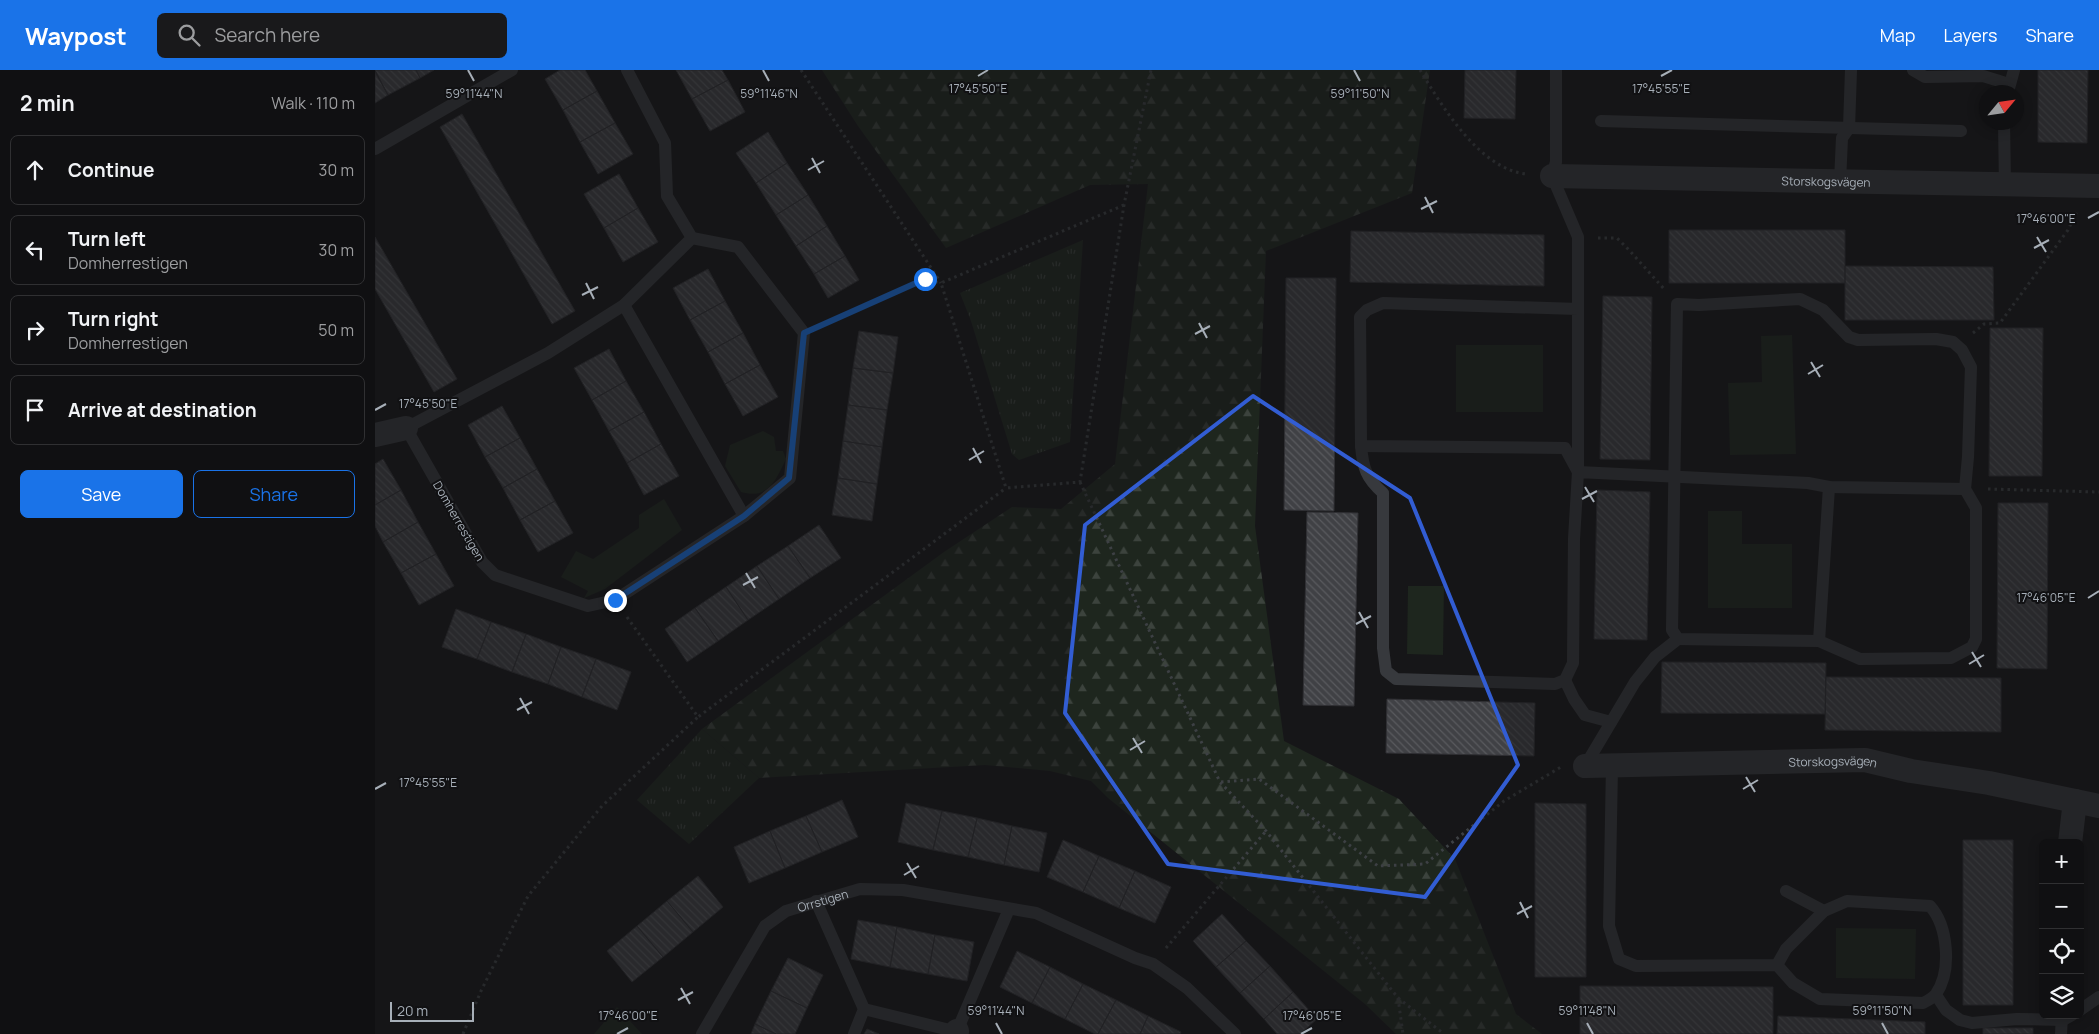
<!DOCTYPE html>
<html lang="en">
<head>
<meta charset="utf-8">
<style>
	:root { --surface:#101012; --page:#19191b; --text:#f1f3f6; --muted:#9c9d9f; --line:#303032; --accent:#1a73e8 }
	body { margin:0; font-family:Manrope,sans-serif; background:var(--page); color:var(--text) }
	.controls { position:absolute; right:15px; bottom:15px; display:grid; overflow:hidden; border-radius:8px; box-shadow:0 2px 12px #0003 }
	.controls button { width:45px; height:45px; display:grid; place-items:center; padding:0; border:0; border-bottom:1px solid var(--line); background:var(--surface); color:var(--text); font:25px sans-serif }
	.compass { position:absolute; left:1604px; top:15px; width:45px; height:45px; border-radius:50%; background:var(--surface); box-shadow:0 2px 12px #0003; rotate:61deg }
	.scale { position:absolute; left:15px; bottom:12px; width:84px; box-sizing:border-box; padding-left:5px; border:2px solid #a7afb8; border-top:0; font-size:14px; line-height:18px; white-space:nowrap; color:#a7afb8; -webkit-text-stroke:4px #111113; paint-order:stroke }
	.stop { position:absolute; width:15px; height:15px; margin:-11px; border:4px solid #1a73e8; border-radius:50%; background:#fff }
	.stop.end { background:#1a73e8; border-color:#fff; box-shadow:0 1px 5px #0008 }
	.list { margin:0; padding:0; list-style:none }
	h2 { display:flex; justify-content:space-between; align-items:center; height:65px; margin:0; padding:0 20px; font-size:21px }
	h2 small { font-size:16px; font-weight:400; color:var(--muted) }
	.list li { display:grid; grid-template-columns:32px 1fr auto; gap:15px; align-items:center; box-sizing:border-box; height:70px; margin:0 10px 10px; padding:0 10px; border:1px solid var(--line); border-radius:8px }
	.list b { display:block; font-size:19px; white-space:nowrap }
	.list p { margin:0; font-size:16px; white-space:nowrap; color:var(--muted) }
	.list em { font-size:16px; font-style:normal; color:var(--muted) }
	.actions { display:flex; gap:10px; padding:15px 20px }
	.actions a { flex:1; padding:11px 0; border:1px solid var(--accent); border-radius:8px; text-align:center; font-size:18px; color:var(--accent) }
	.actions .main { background:var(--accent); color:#fff }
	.icon { flex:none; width:28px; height:28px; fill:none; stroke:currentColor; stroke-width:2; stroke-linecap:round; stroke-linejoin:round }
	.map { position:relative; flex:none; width:1724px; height:964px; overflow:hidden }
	header { display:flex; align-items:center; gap:30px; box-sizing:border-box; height:70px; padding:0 25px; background:var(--accent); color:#fff }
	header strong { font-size:24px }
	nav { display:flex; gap:28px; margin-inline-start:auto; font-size:18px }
	.search { width:350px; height:45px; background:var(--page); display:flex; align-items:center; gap:12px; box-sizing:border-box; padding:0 18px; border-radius:8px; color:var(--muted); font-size:19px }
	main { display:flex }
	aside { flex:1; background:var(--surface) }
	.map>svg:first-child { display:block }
</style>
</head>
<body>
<header>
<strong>Waypost</strong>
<div class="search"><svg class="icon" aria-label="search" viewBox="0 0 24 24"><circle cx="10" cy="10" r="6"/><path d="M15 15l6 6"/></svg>Search here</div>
<nav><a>Map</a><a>Layers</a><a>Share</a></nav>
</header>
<main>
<aside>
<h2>2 min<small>Walk · 110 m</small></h2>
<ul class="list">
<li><svg class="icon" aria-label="ahead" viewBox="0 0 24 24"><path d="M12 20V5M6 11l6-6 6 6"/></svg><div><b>Continue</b></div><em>30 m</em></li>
<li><svg class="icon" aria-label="left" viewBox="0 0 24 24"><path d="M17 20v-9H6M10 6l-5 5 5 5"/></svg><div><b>Turn left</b><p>Domherrestigen</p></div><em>30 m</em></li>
<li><svg class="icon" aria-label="right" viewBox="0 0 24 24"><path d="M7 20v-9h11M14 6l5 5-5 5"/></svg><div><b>Turn right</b><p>Domherrestigen</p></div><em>50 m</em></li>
<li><svg class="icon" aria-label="arrive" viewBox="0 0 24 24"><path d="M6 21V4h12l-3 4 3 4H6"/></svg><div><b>Arrive at destination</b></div></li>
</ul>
<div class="actions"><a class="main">Save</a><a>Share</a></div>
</aside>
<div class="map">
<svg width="1724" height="964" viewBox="0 0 1724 964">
	<defs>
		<pattern id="grass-tufts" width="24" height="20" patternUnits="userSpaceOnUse" patternTransform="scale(1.25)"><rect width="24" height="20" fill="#1e261e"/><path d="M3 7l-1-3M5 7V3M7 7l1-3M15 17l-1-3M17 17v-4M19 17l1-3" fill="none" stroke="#3c433d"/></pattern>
		<pattern id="forest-firs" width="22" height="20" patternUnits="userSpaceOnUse" patternTransform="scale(1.25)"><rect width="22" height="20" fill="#1e261e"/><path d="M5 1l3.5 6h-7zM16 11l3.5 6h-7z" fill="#3c433d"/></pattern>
		<pattern id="building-back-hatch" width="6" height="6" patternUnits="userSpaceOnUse" patternTransform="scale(1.25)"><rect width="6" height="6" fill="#404145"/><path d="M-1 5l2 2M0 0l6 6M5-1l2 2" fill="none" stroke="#595a5e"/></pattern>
	</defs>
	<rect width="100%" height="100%" fill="#161618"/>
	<!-- grass -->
	<path fill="url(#grass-tufts)" d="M708 170 695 372 644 390 637 384 596 251 585 223Z
		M327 659 384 708 314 774 262 730Z"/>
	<!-- forest -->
	<path fill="url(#forest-firs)" d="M447 0H1055L1037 123 891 181 880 456 909 671 1024 729 1080 789 1141 944 1167 964H1021L990 934 733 728 716 711 675 701 610 695 384 708 327 659 569 482 637 437 686 439 740 394 773 114 715 115 571 178 483 56Z"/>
	<!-- park -->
	<path fill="#1e261e" d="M1417 265 1421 384 1355 385 1353 313 1387 312 1386 266Z
		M1081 275H1168V342H1081Z
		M388 361 399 367 401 381H408L411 389C401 410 393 430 366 422L350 396 355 375Z
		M289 429 307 460 230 519 209 528 213 521 186 507 201 481 218 489 264 458V445Z
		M1333 441H1367V474H1417V538H1333Z
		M1033 516H1069L1068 585 1032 584Z
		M1461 858 1541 859 1540 909 1461 908Z
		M242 937 267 964H219Z"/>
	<!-- building -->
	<path fill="url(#building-back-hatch)" stroke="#303034" d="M0 0H41L45 8 13 25Z
		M41 0H59L45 8Z
		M185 0H210L222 21 188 40 170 9Z
		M301 0H347L353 10 317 29Z
		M1090 0H1141L1140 49 1089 48Z
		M1663 0H1713L1712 73 1663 72Z
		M0 2 13 25 0 33Z
		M353 10 370 42 335 61 317 29Z
		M222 21 240 53 205 72 188 40Z
		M87 44 200 241 177 254 65 57Z
		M240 53 258 84 223 104 205 72Z
		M393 62 412 93 381 113 361 83Z
		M412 93 433 125 401 145 381 113Z
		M244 104 263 138 229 158 209 124Z
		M433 125 452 156 421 176 401 145Z
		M263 138 283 172 248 192 229 158Z
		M452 156 470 186 439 204 421 176Z
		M1294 160H1470V213H1294Z
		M976 161 1169 165V216L975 212Z
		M0 167 82 309 59 322 0 219Z
		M470 186 484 210 453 228 439 204Z
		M1470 196 1618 197 1619 250H1470Z
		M333 199 350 231 315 250 298 218Z
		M911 208H961L959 441 909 440Z
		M1228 226 1277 227 1275 390 1225 389Z
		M350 231 368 263 333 282 315 250Z
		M1615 258H1668L1667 406H1614Z
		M484 261 523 267 518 303 478 298Z
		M368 263 385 295 350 314 333 282Z
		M234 279 251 311 217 330 199 298Z
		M385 295 403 327 368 346 350 314Z
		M478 298 518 303 512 340 473 335Z
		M251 311 269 342 234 361 217 330Z
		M473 335 512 340 507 377 468 371Z
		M127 336 145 368 110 387 93 355Z
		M269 342 286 374 252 393 234 361Z
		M145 368 162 399 128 418 110 387Z
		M468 371 507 377 502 414 463 408Z
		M286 374 304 406 269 425 252 393Z
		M8 389 26 420 0 435V394Z
		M162 399 180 431 145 450 128 418Z
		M463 408 502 414 497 451 457 445Z
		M26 420 43 452 8 472 0 456V435Z
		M1222 420 1275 422 1272 570 1219 569Z
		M180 431 198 463 163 482 145 450Z
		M1623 433H1673L1672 599 1622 598Z
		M932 442 983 443 979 636 928 635Z
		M43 452 61 484 26 503 8 472Z
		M444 455 466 488 435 508 413 476Z
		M413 476 435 508 404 529 382 496Z
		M61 484 79 516 44 535 26 503Z
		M382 496 404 529 373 550 351 517Z
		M351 517 373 550 343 571 320 538Z
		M320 538 343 571 312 592 290 559Z
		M81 539 116 552 102 589 67 577Z
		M116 552 151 564 137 602 102 589Z
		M151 564 186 577 173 614 137 602Z
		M186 577 221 589 207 627 173 614Z
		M221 589 256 602 242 640 207 627Z
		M1287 592 1451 593 1450 644 1286 643Z
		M1451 607 1626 608V662L1450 660Z
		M1012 629 1160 633 1159 686 1011 683Z
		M467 730 483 767 447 782 431 746Z
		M531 733 567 741 558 780 523 772Z
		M1160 733 1211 734V907H1160Z
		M567 741 602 748 593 787 558 780Z
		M431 746 447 782 410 798 395 761Z
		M602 748 637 756 629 795 593 787Z
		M637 756 672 763 664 802 629 795Z
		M395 761 410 798 374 813 359 777Z
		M688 770 724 786 708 822 672 807Z
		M1588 770H1638V935H1588Z
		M724 786 760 801 744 838 708 822Z
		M760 801 796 817 780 853 744 838Z
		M323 806 348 837 318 862 292 831Z
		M292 831 318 862 288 887 262 856Z
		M847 844 871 871 841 897 818 871Z
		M483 850 522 857 515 897 476 889Z
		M262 856 288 887 257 912 232 881Z
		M522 857 560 865 553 904 515 897Z
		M560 865 599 872 592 911 553 904Z
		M871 871 895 896 865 923 841 897Z
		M642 881 675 897 657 933 625 917Z
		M413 888 448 905 432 938 396 921Z
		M895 896 918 922 889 949 865 923Z
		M675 897 708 914 690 949 657 933Z
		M708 914 741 930 723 964H720L690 949Z
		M1205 916 1398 917V964H1205Z
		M396 921 432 938 420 964H401L380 954Z
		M918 922 942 949 925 964H902L889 949Z
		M741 930 773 946 765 964H723Z
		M773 946 806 962 805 964H765Z
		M1403 946 1550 952V964H1402Z
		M380 954 401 964H376Z
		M1608 958H1658V964H1608Z
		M492 959 504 964H489Z"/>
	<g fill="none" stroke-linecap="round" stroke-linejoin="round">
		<!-- path -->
		<path stroke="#3d4044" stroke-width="3" stroke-dasharray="2.5 4" stroke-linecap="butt" d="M426 0 566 213
			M1045 0C1067 36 1105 100 1152 104
			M749 135 566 213 631 418 705 412 749 135 776 0
			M1223 168H1242L1254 180 1290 220
			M447 255 550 209 565 213
			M1598 263 1609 254 1625 253 1693 160 1702 141
			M705 412 845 712 891 761 1023 928 1028 964
			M1613 419 1724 422
			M252 547 323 647 631 418
			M846 712 884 709 1003 796 1050 794 1129 731 1186 697
			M791 878 891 761
			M1023 928 1069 964
			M88 964 106 921 153 826 227 736 323 647"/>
		<!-- lane -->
		<g stroke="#37393d" stroke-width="12">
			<path d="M252 0 290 73 292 126 317 168 363 177 429 263 415 408 369 446 240 530 213 536 120 505 107 492 31 358 173 283 249 235 317 168"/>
			<path d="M1181 0V92L1177 106 1203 167V239L1008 233 992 240 985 247 986 376 1190 378 1203 402V239"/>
			<path d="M1538 0 1550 7 1608 6 1634 14"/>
			<path d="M1633 22 1639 0"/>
			<path d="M1226 51 1586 61"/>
			<path d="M1629 52 1630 115"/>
			<path d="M0 79 137 0"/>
			<path d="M1465 112 1467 68 1474 58 1476 0"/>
			<path d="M1425 229 1448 240 1474 267 1483 270 1561 269 1578 272 1587 280 1596 297 1593 387 1590 419 1601 438V569L1597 577 1576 588 1485 589 1444 571 1303 569 1297 560 1302 234 1324 235Z"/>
			<path d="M249 235 369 446"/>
			<path d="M986 376C988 398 991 408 1008 423V578L1011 601 1021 609 1180 614 1190 610 1198 593 1199 469 1203 402 1433 413 1454 417 1590 419"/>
			<path d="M1444 571 1454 417"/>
			<path d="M1190 610 1199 629 1210 645 1236 652"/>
			<path d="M1210 696 1260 612 1280 587 1303 569"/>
			<path d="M1237 696 1234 856 1244 889 1261 896 1402 895 1418 913 1445 929 1548 933C1552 931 1558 928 1561 924 1577 901 1573 856 1555 836L1472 831 1449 841 1411 879 1402 895"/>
			<path d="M1411 821 1449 841"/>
			<path d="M441 831 489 939 479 964"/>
			<path d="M1561 925 1571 940 1585 950 1597 953 1642 949 1688 950 1697 945"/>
			<path d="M489 939 587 963"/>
			<path d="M1705 940 1724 927"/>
			<path d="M582 961 634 839"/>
			<path id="s1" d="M327 964 390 856 411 841 485 819 528 820 661 843 760 888 778 894 812 918 860 964"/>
			<path d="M1686 964 1687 945"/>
		</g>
		<!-- street -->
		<g stroke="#37393d" stroke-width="24">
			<path id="s2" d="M1177 106 1724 116"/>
			<path d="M0 365 31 358"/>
			<path id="s3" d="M1210 696 1490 690 1536 701 1614 713 1724 736"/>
			<path d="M1695 773 1700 731"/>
			<path d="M581 964 582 961"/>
		</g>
	</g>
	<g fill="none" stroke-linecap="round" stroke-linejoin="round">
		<!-- route -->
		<path stroke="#1a73e8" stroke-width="6" d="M240 530 369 446 414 408 429 263 550 209"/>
	</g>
	<!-- marked area -->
	<path d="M0 0H1724V964H0ZM878 326 1035 428 1143 695 1050 827 793 794 690 643 710 455Z" fill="#161618" fill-opacity=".55" fill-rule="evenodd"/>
	<path fill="none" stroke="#325dd3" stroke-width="4" stroke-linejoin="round" d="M878 326 1035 428 1143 695 1050 827 793 794 690 643 710 455Z"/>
	<!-- ticks -->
	<path fill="none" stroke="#a7afb8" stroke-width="2" d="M93 0 99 11M388 0 394 11M979 0 985 11M603 6 613 0M1286 6 1297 0M437 88 445 103M433 100 449 91M1050 127 1058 143M1046 139 1062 131M1713 148 1724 142M1662 167 1671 182M1659 178 1674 170M211 213 219 229M207 225 223 217M824 253 832 268M820 264 835 256M1436 292 1445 307M1433 304 1448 295M0 340 11 334M598 378 606 393M594 390 609 381M1210 417 1219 432M1207 429 1222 421M371 503 380 518M368 515 383 507M1713 528 1724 521M984 542 993 558M981 554 996 546M1597 582 1606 597M1594 594 1609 585M145 628 154 644M142 640 157 632M758 668 767 683M755 680 770 671M1371 707 1380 722M0 719 11 713M1368 719 1383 710M532 793 541 808M529 805 544 796M1145 832 1153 848M1142 844 1157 836M306 918 315 934M303 930 318 922M621 953 627 964M1212 953 1218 964M1507 953 1513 964M242 964 253 958M926 964 937 958"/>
	<g text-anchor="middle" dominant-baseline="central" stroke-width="4" stroke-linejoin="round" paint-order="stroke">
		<!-- street labels -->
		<g font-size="12" fill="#a7afb8" stroke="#111113">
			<text stroke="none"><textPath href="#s2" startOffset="274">Storskogsvägen</textPath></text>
			<text transform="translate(84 451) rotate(60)">Domherrestigen</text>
			<text stroke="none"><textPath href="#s3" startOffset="248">Storskogsvägen</textPath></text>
			<text stroke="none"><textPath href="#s1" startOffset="189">Orrstigen</textPath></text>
		</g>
	</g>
	<g font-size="12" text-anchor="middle" fill="#a7afb8" stroke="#111113" stroke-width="4" stroke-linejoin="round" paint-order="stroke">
		<text x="603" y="23">17°45'50"E</text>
		<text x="1286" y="23">17°45'55"E</text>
		<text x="99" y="28">59°11'44"N</text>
		<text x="394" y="28">59°11'46"N</text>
		<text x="985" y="28">59°11'50"N</text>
		<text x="1671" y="153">17°46'00"E</text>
		<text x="53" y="338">17°45'50"E</text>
		<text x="1671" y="532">17°46'05"E</text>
		<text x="53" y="717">17°45'55"E</text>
		<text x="621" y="945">59°11'44"N</text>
		<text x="1212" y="945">59°11'48"N</text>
		<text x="1507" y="945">59°11'50"N</text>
		<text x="253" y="950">17°46'00"E</text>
		<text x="937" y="950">17°46'05"E</text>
	</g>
</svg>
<div class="controls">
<button>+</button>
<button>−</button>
<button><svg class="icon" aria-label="locate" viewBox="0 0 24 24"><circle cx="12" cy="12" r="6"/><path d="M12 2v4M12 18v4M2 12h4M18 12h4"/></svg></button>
<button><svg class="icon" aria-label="layers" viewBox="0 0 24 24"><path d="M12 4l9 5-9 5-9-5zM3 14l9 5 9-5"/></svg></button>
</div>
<svg class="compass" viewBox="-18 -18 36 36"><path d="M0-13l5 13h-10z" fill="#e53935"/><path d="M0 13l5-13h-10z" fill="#9c9d9f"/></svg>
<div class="scale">20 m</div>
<div class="stop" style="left:550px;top:209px"></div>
<div class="stop end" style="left:240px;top:530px"></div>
</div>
</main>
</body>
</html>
